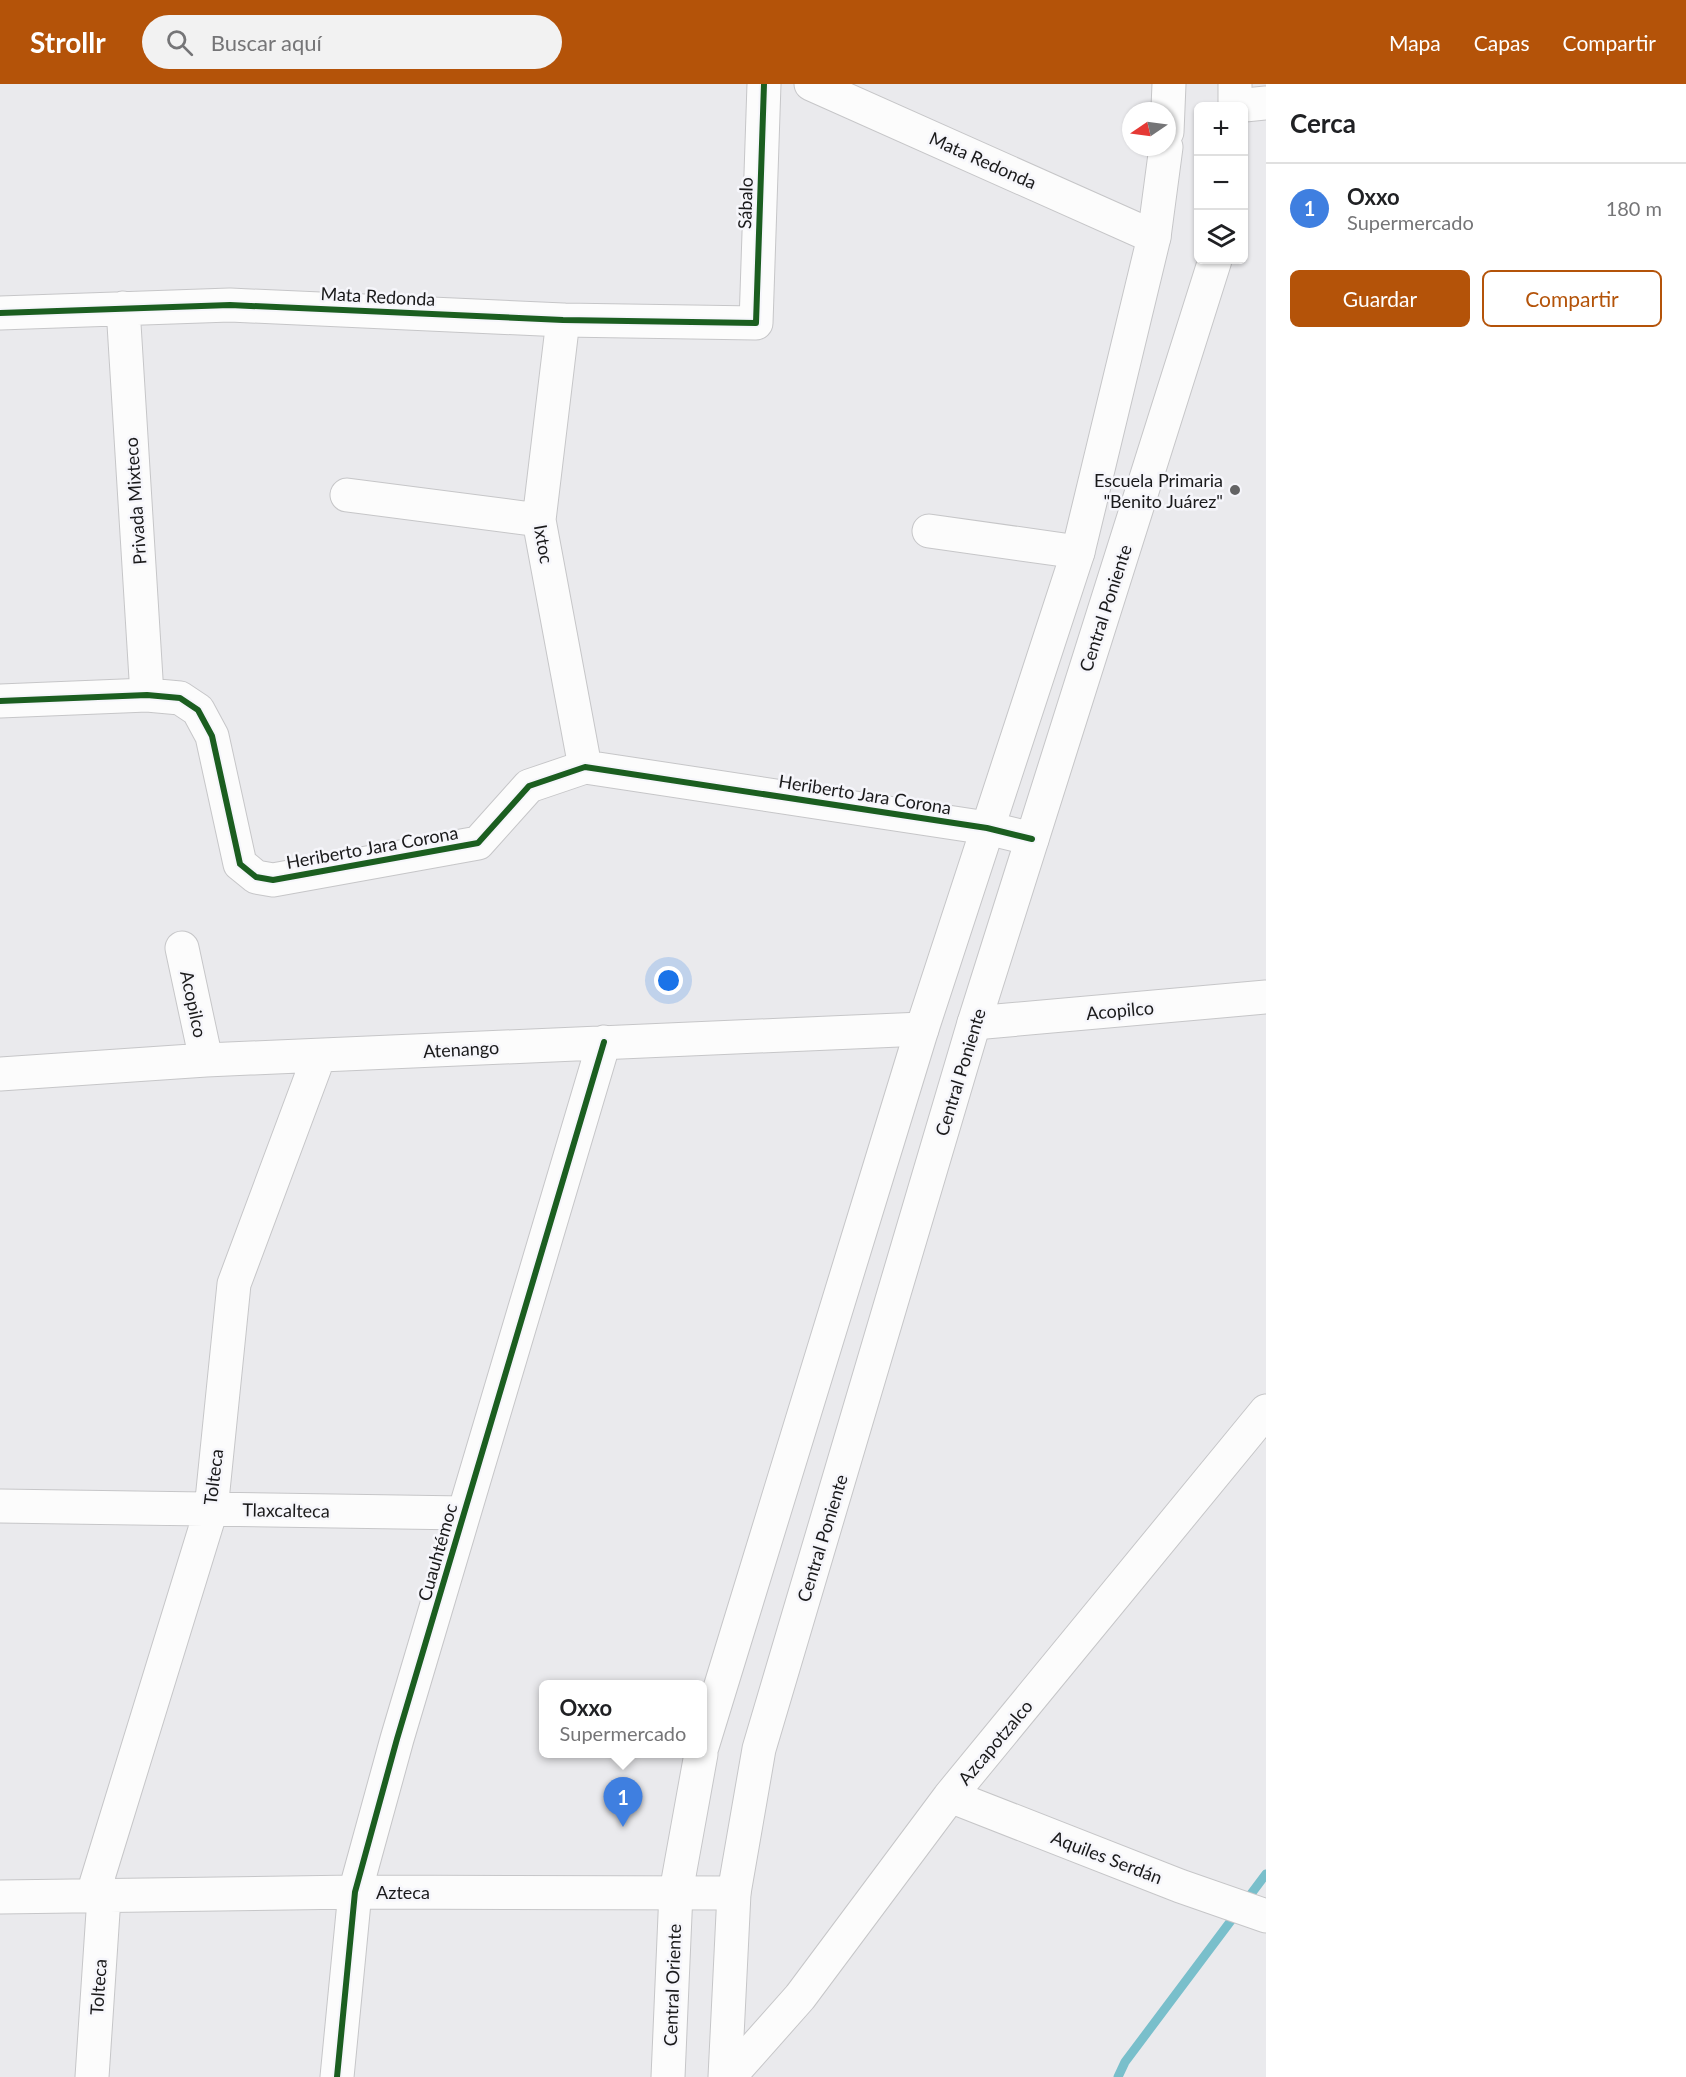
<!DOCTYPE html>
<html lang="es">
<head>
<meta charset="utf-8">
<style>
	:root { --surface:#fff; --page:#f2f2f2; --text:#202124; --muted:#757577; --line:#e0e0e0; --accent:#b45309 }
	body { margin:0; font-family:Lato,sans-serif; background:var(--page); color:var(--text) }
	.controls { position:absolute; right:18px; top:18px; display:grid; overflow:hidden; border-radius:9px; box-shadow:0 2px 4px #0004 }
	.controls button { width:54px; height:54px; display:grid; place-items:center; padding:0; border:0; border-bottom:2px solid var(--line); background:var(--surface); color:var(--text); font:30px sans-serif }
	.compass { position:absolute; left:1122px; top:18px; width:54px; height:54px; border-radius:50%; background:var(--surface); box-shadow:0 2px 4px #0004; rotate:257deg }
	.you { position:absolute; left:669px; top:897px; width:21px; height:21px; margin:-15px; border:4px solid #fff; border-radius:50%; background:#1a73e8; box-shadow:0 0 0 9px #1a73e833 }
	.badge { display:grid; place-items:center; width:39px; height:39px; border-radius:50%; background:var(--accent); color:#fff; font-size:20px; font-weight:700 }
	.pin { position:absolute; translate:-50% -50px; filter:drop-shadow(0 2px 3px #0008) }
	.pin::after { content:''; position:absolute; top:32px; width:21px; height:18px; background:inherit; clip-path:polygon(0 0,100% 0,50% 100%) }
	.popup { position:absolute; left:539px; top:1596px; width:168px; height:78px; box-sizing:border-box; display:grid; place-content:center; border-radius:9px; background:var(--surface); filter:drop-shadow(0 2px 4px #0005); font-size:20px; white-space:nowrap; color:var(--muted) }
	.popup b { font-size:22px; color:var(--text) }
	.popup::after { content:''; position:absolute; left:50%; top:100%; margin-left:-12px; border:12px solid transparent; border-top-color:var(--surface) }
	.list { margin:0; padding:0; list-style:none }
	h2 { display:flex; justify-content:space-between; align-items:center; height:78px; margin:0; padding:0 24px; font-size:26px }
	h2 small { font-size:20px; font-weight:400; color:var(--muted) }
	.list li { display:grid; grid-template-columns:39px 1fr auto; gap:18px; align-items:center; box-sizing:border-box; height:90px; padding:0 24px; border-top:2px solid var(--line) }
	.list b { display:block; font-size:22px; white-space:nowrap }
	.list p { margin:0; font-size:20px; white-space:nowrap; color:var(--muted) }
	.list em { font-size:20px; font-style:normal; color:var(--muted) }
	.actions { display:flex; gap:12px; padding:18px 24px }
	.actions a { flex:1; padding:14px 0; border:2px solid var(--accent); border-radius:9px; text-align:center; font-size:21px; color:var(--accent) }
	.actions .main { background:var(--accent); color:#fff }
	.icon { flex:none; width:33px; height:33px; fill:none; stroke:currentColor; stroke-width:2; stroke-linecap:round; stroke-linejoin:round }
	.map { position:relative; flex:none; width:1266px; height:1993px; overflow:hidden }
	header { display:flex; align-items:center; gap:36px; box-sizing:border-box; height:84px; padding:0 30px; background:var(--accent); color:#fff }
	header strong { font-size:28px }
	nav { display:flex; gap:33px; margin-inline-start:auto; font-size:21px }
	.search { width:420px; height:54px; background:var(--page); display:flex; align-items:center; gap:15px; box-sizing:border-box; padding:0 21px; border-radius:33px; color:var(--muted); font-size:22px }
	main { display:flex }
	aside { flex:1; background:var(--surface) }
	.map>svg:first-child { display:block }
</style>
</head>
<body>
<header>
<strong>Strollr</strong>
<div class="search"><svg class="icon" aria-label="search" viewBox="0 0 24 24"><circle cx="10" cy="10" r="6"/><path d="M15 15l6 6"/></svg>Buscar aquí</div>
<nav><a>Mapa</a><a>Capas</a><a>Compartir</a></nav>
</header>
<main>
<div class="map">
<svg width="1266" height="1993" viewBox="0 0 1266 1993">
	<rect width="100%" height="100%" fill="#eaeaed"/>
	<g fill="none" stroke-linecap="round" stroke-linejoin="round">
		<!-- stream -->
		<path stroke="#79bfcb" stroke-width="9" d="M1118 1993 1125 1978 1266 1790"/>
		<defs>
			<path id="minor" d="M811 0 1154 153
				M1235 22 1266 19
				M123 224 147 611
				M0 229 230 221 563 236 756 239 764 0
				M563 236 539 436 585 683
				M347 411 539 436
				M929 447 1078 468
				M0 617 147 611 180 614 198 626 212 652 240 780 256 793 273 796 478 759 529 702 585 683 987 744 1032 755
				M182 864 206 976
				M974 939 1266 913
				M0 990 206 976 922 945
				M0 1422 464 1429
				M950 1712 1180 1802 1266 1832
				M0 1813 355 1808 734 1809
				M92 1813 211 1426 234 1200 319 972
				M92 1993 104 1813
				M337 1993 355 1808 397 1655 604 958
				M729 1993 800 1913 950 1712 1266 1327"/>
			<path id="major" d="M1235 0V22
				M1167 48 1169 0
				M702 1663 922 945 1078 468 1154 153 1166 63
				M668 1993 676 1808 701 1670
				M725 1993 734 1809 759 1665 974 939 1215 176"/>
		</defs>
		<!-- minor casing -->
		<use href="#minor" stroke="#c6c6c8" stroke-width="35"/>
		<!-- major casing -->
		<use href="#major" stroke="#c6c6c8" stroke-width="35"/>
		<!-- minor -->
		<use href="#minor" stroke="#fcfcfc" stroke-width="33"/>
		<!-- major -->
		<use href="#major" stroke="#fcfcfc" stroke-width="33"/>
		<defs>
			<path id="cycleway" d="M0 229 230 221 563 236 756 239 764 0
				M0 617 147 611 180 614 198 626 212 652 240 780 256 793 273 796 478 759 529 702 585 683 987 744 1032 755
				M337 1993 355 1808 397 1655 604 958"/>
		</defs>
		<!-- cycleway casing -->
		<use href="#cycleway" stroke="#f6f6fb" stroke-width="10"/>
		<!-- cycleway -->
		<use href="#cycleway" stroke="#1b5e20" stroke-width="6"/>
	</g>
	<!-- markers -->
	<circle fill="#636364" stroke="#f6f6fb" stroke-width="2" cx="1235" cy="406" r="6"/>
	<g text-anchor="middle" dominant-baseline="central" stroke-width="5" stroke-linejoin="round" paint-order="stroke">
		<!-- street labels -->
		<g font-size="18" fill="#1a1a1b" stroke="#f6f6fb">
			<text transform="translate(983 76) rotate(24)">Mata Redonda</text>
			<text transform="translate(745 119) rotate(-88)">Sábalo</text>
			<text transform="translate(378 212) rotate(3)">Mata Redonda</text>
			<text transform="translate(135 417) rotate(-94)">Privada Mixteco</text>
			<text transform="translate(544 460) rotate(80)">Ixtoc</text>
			<text transform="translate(1105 524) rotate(-72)">Central Poniente</text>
			<text transform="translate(865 710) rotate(9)">Heriberto Jara Corona</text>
			<text transform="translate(372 763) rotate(-10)">Heriberto Jara Corona</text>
			<text transform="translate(194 920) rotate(78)">Acopilco</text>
			<text transform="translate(1120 926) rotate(-5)">Acopilco</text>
			<text transform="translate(461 965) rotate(-3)">Atenango</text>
			<text transform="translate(960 988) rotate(-73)">Central Poniente</text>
			<text transform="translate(213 1393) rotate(-83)">Tolteca</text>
			<text transform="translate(286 1426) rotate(1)">Tlaxcalteca</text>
			<text transform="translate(822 1454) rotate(-73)">Central Poniente</text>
			<text transform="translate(437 1468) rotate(-74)">Cuauhtémoc</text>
			<text transform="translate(995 1658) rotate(-50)">Azcapotzalco</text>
			<text transform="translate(1107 1773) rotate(21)">Aquiles Serdán</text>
			<text x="403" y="1808">Azteca</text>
			<text transform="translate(672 1901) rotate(-88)">Central Oriente</text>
			<text transform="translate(98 1903) rotate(-86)">Tolteca</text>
		</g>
		<!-- poi labels -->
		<g font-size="18" fill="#1a1a1b" stroke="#f6f6fb" text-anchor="end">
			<text x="1223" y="396">Escuela Primaria<tspan x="1223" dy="21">"Benito Juárez"</tspan></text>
		</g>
	</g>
</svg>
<div class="controls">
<button>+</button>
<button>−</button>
<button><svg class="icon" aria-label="layers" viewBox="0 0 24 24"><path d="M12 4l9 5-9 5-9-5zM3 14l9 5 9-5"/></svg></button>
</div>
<svg class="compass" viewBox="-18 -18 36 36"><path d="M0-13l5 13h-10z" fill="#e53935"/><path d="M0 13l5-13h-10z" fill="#757577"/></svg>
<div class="you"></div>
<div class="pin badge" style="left:623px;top:1743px;background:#3f7fe0">1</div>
<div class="popup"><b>Oxxo</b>Supermercado</div>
</div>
<aside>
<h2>Cerca<small></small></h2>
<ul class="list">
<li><span class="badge" style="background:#3f7fe0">1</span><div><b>Oxxo</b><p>Supermercado</p></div><em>180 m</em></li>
</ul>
<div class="actions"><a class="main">Guardar</a><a>Compartir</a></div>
</aside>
</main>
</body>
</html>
